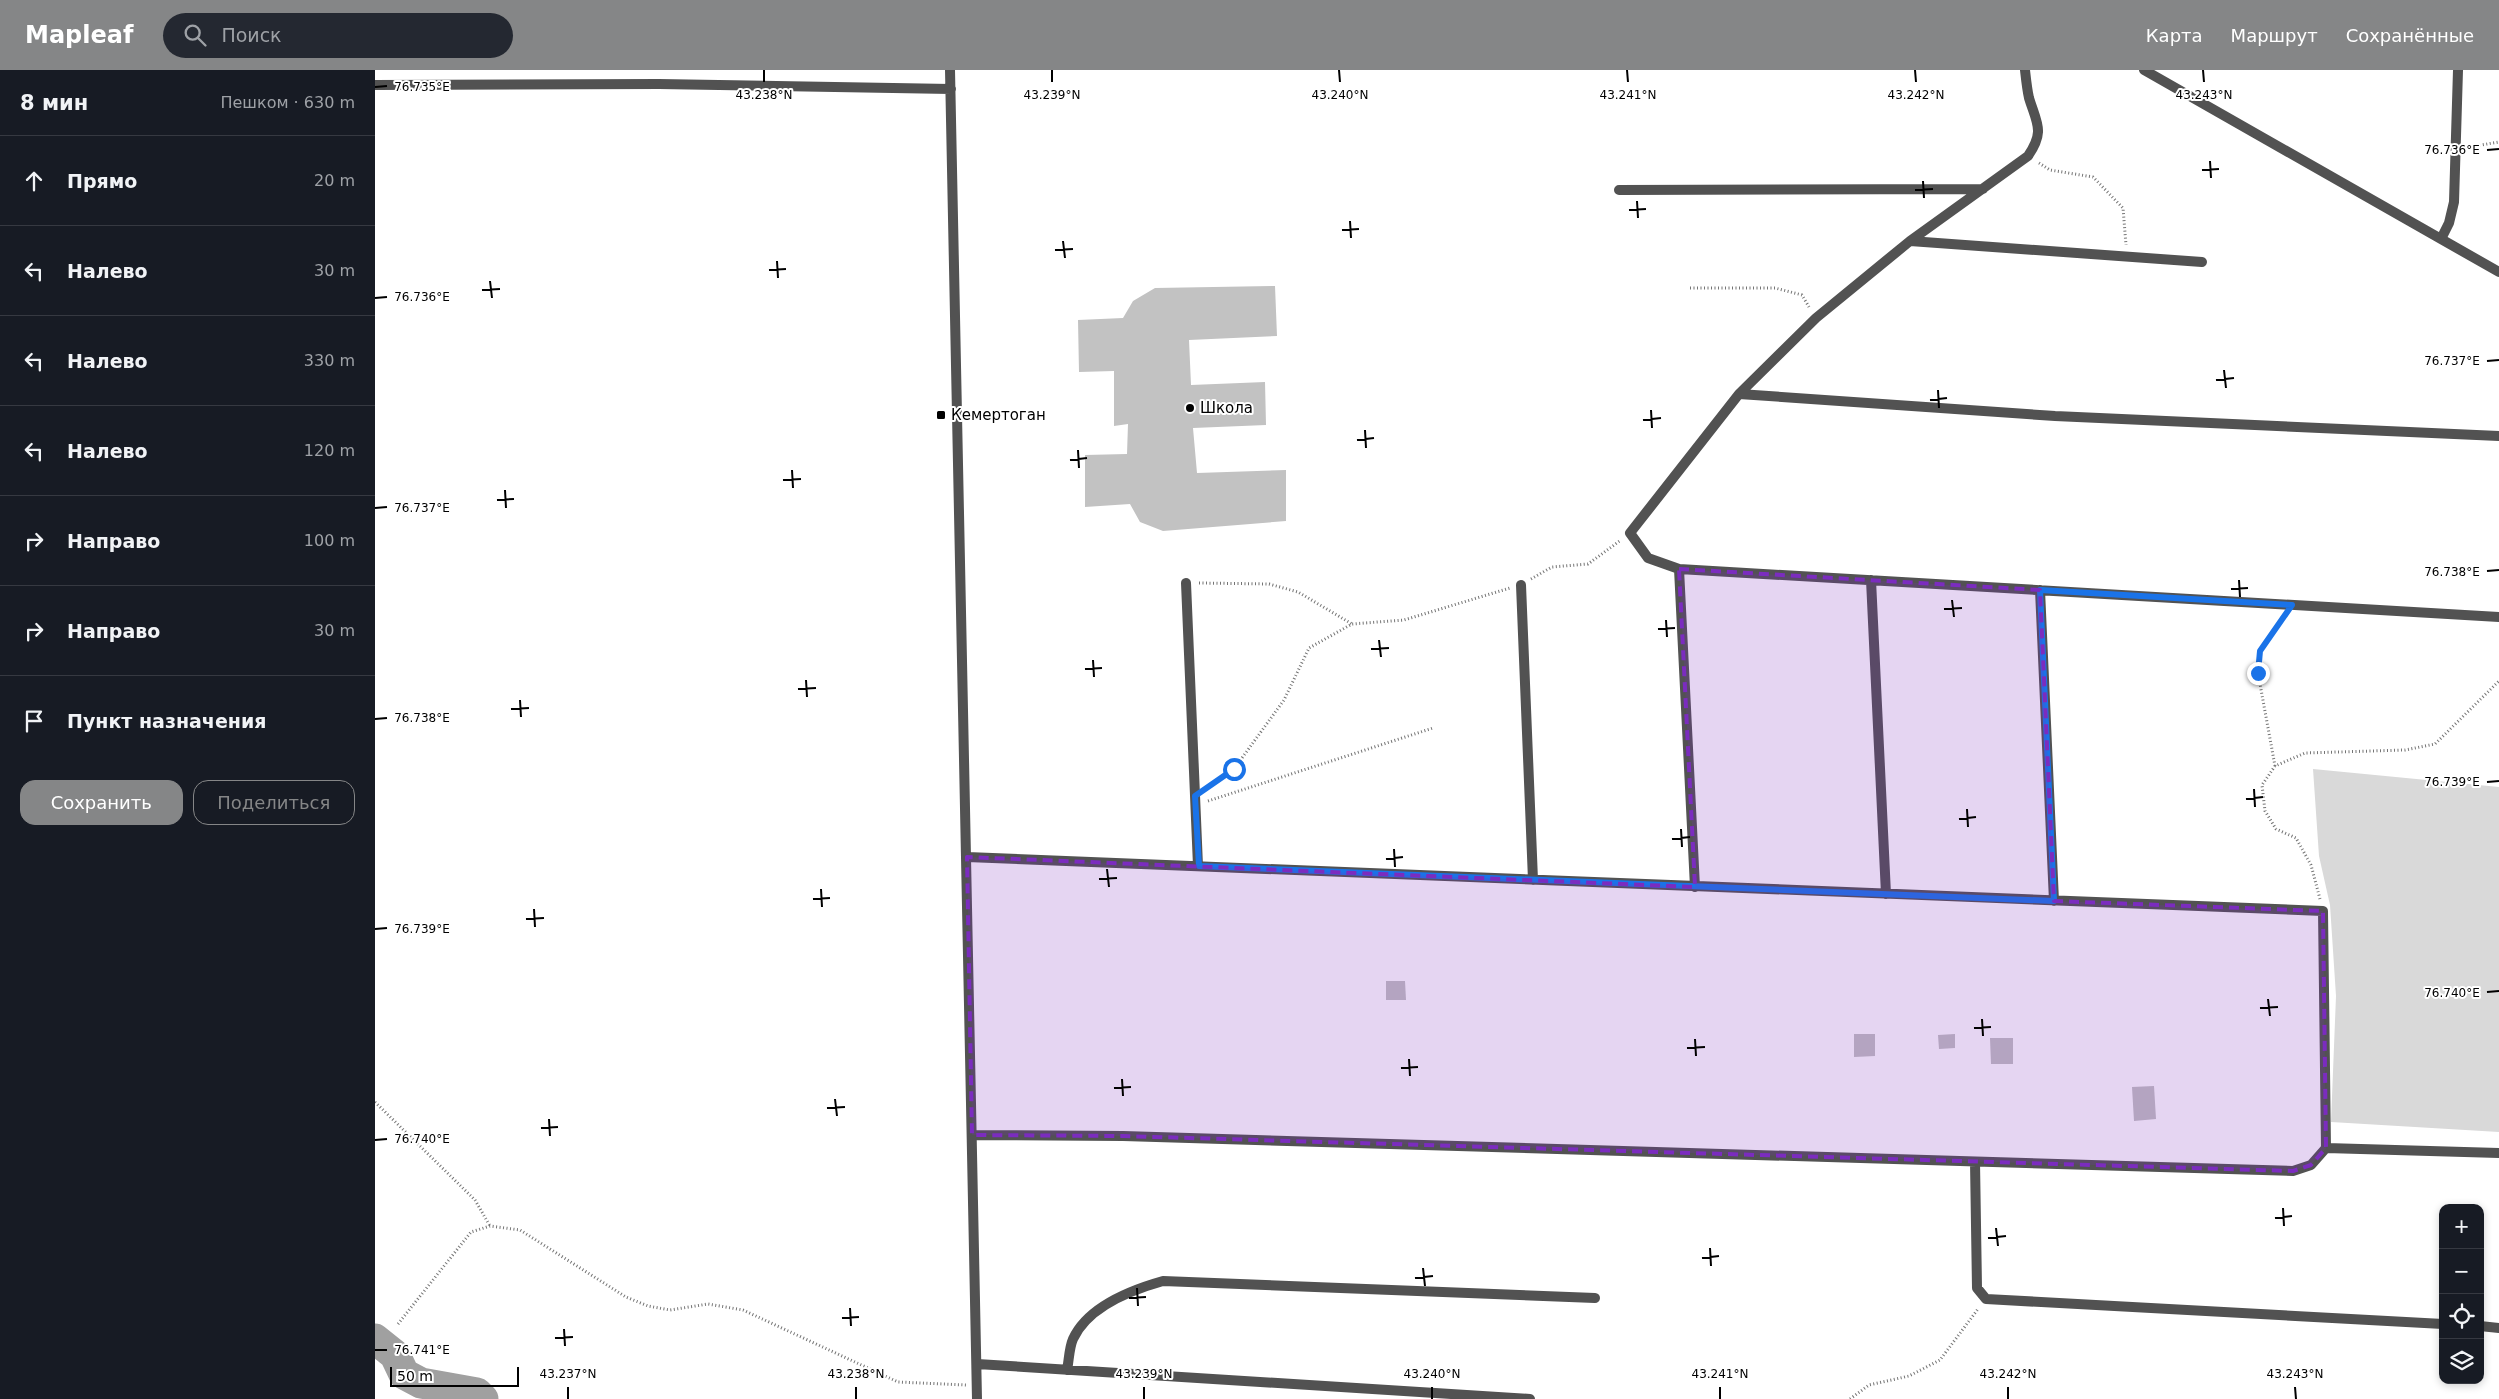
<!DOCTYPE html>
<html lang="ru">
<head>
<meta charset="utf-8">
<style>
	:root { --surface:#171b24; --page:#242831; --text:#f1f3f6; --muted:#9ea1a6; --line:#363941; --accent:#858687 }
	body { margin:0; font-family:"DejaVu Sans",sans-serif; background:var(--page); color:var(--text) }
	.controls { position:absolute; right:15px; bottom:15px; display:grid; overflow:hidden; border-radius:10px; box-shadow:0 2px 8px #0003 }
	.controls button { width:45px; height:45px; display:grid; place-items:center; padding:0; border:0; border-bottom:1px solid var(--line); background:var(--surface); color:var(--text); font:25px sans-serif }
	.scale { position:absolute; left:15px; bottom:12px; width:129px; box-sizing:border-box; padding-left:5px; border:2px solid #000; border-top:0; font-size:14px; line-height:18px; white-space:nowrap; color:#000; -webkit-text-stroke:4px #fff; paint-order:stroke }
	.stop { position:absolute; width:15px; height:15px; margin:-11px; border:4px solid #1a73e8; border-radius:50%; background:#fff }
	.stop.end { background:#1a73e8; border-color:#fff; box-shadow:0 1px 5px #0008 }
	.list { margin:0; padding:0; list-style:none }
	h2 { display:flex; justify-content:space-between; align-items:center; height:65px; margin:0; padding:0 20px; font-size:21px }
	h2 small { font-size:16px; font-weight:400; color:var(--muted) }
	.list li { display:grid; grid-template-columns:32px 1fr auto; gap:15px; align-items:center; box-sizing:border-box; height:90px; padding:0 20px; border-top:1px solid var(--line) }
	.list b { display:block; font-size:19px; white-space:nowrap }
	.list em { font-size:16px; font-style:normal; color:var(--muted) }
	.actions { display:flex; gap:10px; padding:15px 20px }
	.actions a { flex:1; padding:11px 0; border:1px solid var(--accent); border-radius:15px; text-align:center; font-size:18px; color:var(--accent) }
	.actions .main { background:var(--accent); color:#fff }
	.icon { flex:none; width:28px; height:28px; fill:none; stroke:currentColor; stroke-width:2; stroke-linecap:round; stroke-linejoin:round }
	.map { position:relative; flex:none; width:2124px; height:1329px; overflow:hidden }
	header { display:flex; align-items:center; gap:30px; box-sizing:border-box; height:70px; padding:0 25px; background:var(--accent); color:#fff }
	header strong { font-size:24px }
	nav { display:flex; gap:28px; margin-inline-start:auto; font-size:18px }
	.search { width:350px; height:45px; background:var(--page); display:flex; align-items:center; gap:12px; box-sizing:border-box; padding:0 18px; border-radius:28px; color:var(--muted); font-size:19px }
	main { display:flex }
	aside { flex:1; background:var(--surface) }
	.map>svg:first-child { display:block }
</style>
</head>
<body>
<header>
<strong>Mapleaf</strong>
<div class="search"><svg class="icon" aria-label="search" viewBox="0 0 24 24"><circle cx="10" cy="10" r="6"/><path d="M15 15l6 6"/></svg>Поиск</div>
<nav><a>Карта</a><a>Маршрут</a><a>Сохранённые</a></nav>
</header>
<main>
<aside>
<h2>8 мин<small>Пешком · 630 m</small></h2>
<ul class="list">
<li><svg class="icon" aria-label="ahead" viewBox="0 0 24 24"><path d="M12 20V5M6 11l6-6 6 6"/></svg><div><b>Прямо</b></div><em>20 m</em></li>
<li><svg class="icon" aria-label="left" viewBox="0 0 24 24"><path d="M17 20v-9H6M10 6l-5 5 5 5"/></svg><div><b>Налево</b></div><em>30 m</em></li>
<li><svg class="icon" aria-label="left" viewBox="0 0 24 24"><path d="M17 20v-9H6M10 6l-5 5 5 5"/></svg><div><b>Налево</b></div><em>330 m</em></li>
<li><svg class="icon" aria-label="left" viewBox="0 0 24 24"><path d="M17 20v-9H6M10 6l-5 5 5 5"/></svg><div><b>Налево</b></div><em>120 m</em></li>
<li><svg class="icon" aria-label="right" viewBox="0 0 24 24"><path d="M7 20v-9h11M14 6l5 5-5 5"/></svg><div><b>Направо</b></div><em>100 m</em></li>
<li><svg class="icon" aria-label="right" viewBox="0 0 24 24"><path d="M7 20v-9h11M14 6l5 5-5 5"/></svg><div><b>Направо</b></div><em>30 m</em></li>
<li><svg class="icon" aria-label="arrive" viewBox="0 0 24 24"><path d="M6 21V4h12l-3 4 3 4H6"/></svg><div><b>Пункт назначения</b></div></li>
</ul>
<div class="actions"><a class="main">Сохранить</a><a>Поделиться</a></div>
</aside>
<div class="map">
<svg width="2124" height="1329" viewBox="0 0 2124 1329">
	<rect width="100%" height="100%" fill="#fff"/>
	<!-- green -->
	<path fill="#d9d9d9" d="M1938 699 2124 717V1062L1956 1052 1961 926 1955 835 1944 786Z"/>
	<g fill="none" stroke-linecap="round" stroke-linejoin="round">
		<!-- river -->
		<path stroke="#a0a0a0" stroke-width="31" d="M0 1269 20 1285 29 1304 46 1313 102 1323 108 1329"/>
	</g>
	<!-- building -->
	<path fill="#c2c2c2" d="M900 216 902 266 814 270 816 315 890 312 891 355 818 358 822 403 911 400V451L788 461 765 452 755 434 710 437V385L752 384 753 354 739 356V301L704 302 703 250 748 248 758 231 780 218Z
		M1011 911H1030L1031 930H1011Z
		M1479 964H1500V986L1479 987Z
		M1580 964V978L1564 979 1563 965Z
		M1615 968H1638V994H1616Z
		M1779 1016 1781 1049 1759 1051 1757 1017Z"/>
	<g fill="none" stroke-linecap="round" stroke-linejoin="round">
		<!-- path -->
		<path stroke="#747474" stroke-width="3" stroke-dasharray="1 2.5" stroke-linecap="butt" d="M2094 77 2124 72
			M1664 93 1675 100 1718 107 1748 138 1751 175
			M1315 218H1400L1427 225 1434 237
			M1156 509 1177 497 1213 494 1246 470
			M824 513 894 514 923 522 977 554
			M1900 696 1883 603 1885 581 1908 548
			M833 717 859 699 909 630 934 578 977 554 1029 550 1135 518
			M833 731 1058 658
			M1945 829 1936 795 1921 768 1901 759 1890 741 1887 715 1900 696 1930 683 2030 680 2060 674 2124 611
			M0 1032 100 1130 115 1156
			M23 1254 96 1162 115 1156 145 1160 251 1227 273 1236 295 1240 333 1234 368 1240 523 1312 591 1315
			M1475 1329 1494 1315 1534 1306 1565 1290 1603 1239"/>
		<!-- minor -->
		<path stroke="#525252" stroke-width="10" d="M575 0 602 1329
			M1650 0C1651 9 1652 19 1654 28 1662 54 1670 61 1653 86L1535 171 1441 248 1364 324 1255 463 1273 488 1304 499 2124 547
			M1769 0 2124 202
			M0 15 284 14 576 19
			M1244 120 1608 119
			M2066 169 2074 153 2079 132 2083 0
			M1535 171 1827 192
			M1364 324 1680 346 2124 366
			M1304 499 1320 817
			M1496 510 1511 824
			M811 513 823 796
			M1146 515 1158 810
			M1665 520 1679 831
			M592 787 1948 841 1951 1078
			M597 1065 748 1066 1918 1101 1936 1095 1951 1078 2124 1083
			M1600 1092 1602 1218 1611 1229 2068 1254
			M2105 1256 2124 1258
			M602 1294 1155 1329
			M692 1300C694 1291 694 1278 698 1269 713 1236 756 1220 788 1211L1220 1228"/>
	</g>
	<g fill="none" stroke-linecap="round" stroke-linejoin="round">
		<!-- route -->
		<path stroke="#1a73e8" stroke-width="6" d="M859 699 820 726 824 796 1679 831 1665 520 1917 535 1885 581 1883 603"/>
	</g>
	<!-- marked area -->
	<path fill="#7b2cbf" fill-opacity="0.2" stroke="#7b2cbf" stroke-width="4" stroke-dasharray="10 6" stroke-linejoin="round" d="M1304 499 1665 520 1679 831 1948 841 1951 1078 1936 1095 1918 1101 748 1066 597 1065 592 787 1320 817Z"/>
	<!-- ticks -->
	<path fill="none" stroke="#000" stroke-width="2" d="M389 0V12M677 0V12M964 0 965 12M1252 0 1253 12M1540 0 1541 12M1828 0 1829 12M0 17 12 16M2112 80 2124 79M1835 91 1836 108M1827 100 1844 99M1548 111 1549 128M1540 120 1558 119M1262 131 1263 148M1254 140 1271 139M975 151 976 168M967 160 984 159M688 171 690 188M680 180 698 179M402 191 403 208M394 200 411 199M115 211 117 228M107 220 125 219M0 228 12 227M2112 291 2124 290M1849 300 1851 318M1841 310 1859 308M1563 320 1564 338M1555 330 1572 328M1276 340 1277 358M1268 350 1286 348M990 360 991 378M982 370 999 368M703 380 704 398M695 390 712 388M417 400 418 418M408 410 426 409M130 420 131 438M122 430 139 429M0 438 12 437M2112 501 2124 500M1864 510 1865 527M1856 519 1873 518M1577 530 1579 547M1569 539 1587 538M1291 550 1292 567M1283 559 1300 558M1004 570 1006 587M996 579 1014 578M718 590 719 607M710 599 727 598M431 610 432 627M423 619 441 618M145 630 146 647M136 639 154 638M0 649 12 648M2112 712 2124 711M1879 719 1880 737M1871 729 1888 727M1592 739 1593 757M1584 749 1601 747M1306 759 1307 777M1297 769 1315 767M1019 779 1020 797M1011 789 1028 787M732 799 734 817M724 809 742 808M446 819 447 837M438 829 455 828M159 839 160 857M151 849 169 848M0 859 12 858M2112 922 2124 921M1893 929 1895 946M1885 938 1903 937M1607 949 1608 966M1599 958 1616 957M1320 969 1321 986M1312 978 1330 977M1034 989 1035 1006M1026 998 1043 997M747 1009 748 1026M739 1018 756 1017M460 1029 462 1046M452 1038 470 1037M174 1049 175 1066M166 1058 183 1057M0 1070 12 1069M1908 1138 1909 1156M1900 1148 1917 1146M1621 1158 1623 1176M1613 1168 1631 1166M1335 1178 1336 1196M1327 1188 1344 1186M1048 1198 1050 1216M1040 1208 1058 1206M762 1218 763 1236M754 1228 771 1227M475 1238 476 1256M467 1248 484 1247M189 1259 190 1276M180 1268 198 1267M0 1280H12M193 1317V1329M481 1317V1329M769 1317V1329M1057 1317V1329M1345 1317V1329M1633 1317V1329M1920 1317 1921 1329"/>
	<!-- markers -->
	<g fill="#000" stroke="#fff" stroke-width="2">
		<circle cx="815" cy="338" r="5"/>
		<rect x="561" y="340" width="10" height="10" rx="2.5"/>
	</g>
	<g text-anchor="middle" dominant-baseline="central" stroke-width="4" stroke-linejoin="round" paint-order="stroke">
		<!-- poi labels -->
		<g font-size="15" fill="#000" stroke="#fff" text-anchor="start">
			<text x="825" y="338">Школа</text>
			<text x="576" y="345">Кемертоган</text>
		</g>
	</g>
	<g font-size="12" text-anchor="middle" fill="#000" stroke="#fff" stroke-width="4" stroke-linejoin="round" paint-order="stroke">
		<text x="47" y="21">76.735°E</text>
		<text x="389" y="29">43.238°N</text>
		<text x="677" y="29">43.239°N</text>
		<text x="965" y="29">43.240°N</text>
		<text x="1253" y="29">43.241°N</text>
		<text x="1541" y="29">43.242°N</text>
		<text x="1829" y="29">43.243°N</text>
		<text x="2077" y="84">76.736°E</text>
		<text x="47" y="231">76.736°E</text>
		<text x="2077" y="295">76.737°E</text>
		<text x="47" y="442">76.737°E</text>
		<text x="2077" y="506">76.738°E</text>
		<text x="47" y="652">76.738°E</text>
		<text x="2077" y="716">76.739°E</text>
		<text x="47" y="863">76.739°E</text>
		<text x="2077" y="927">76.740°E</text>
		<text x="47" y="1073">76.740°E</text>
		<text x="47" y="1284">76.741°E</text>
		<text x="193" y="1308">43.237°N</text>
		<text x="481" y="1308">43.238°N</text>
		<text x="769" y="1308">43.239°N</text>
		<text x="1057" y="1308">43.240°N</text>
		<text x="1345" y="1308">43.241°N</text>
		<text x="1633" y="1308">43.242°N</text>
		<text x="1920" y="1308">43.243°N</text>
	</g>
</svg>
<div class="controls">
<button>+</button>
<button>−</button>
<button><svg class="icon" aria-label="locate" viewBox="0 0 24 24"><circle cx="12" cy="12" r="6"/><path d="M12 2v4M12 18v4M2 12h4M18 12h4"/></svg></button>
<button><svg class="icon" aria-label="layers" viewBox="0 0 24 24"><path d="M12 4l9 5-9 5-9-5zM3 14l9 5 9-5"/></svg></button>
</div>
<div class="scale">50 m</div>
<div class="stop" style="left:859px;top:699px"></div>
<div class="stop end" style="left:1883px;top:603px"></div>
</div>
</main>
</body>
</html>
